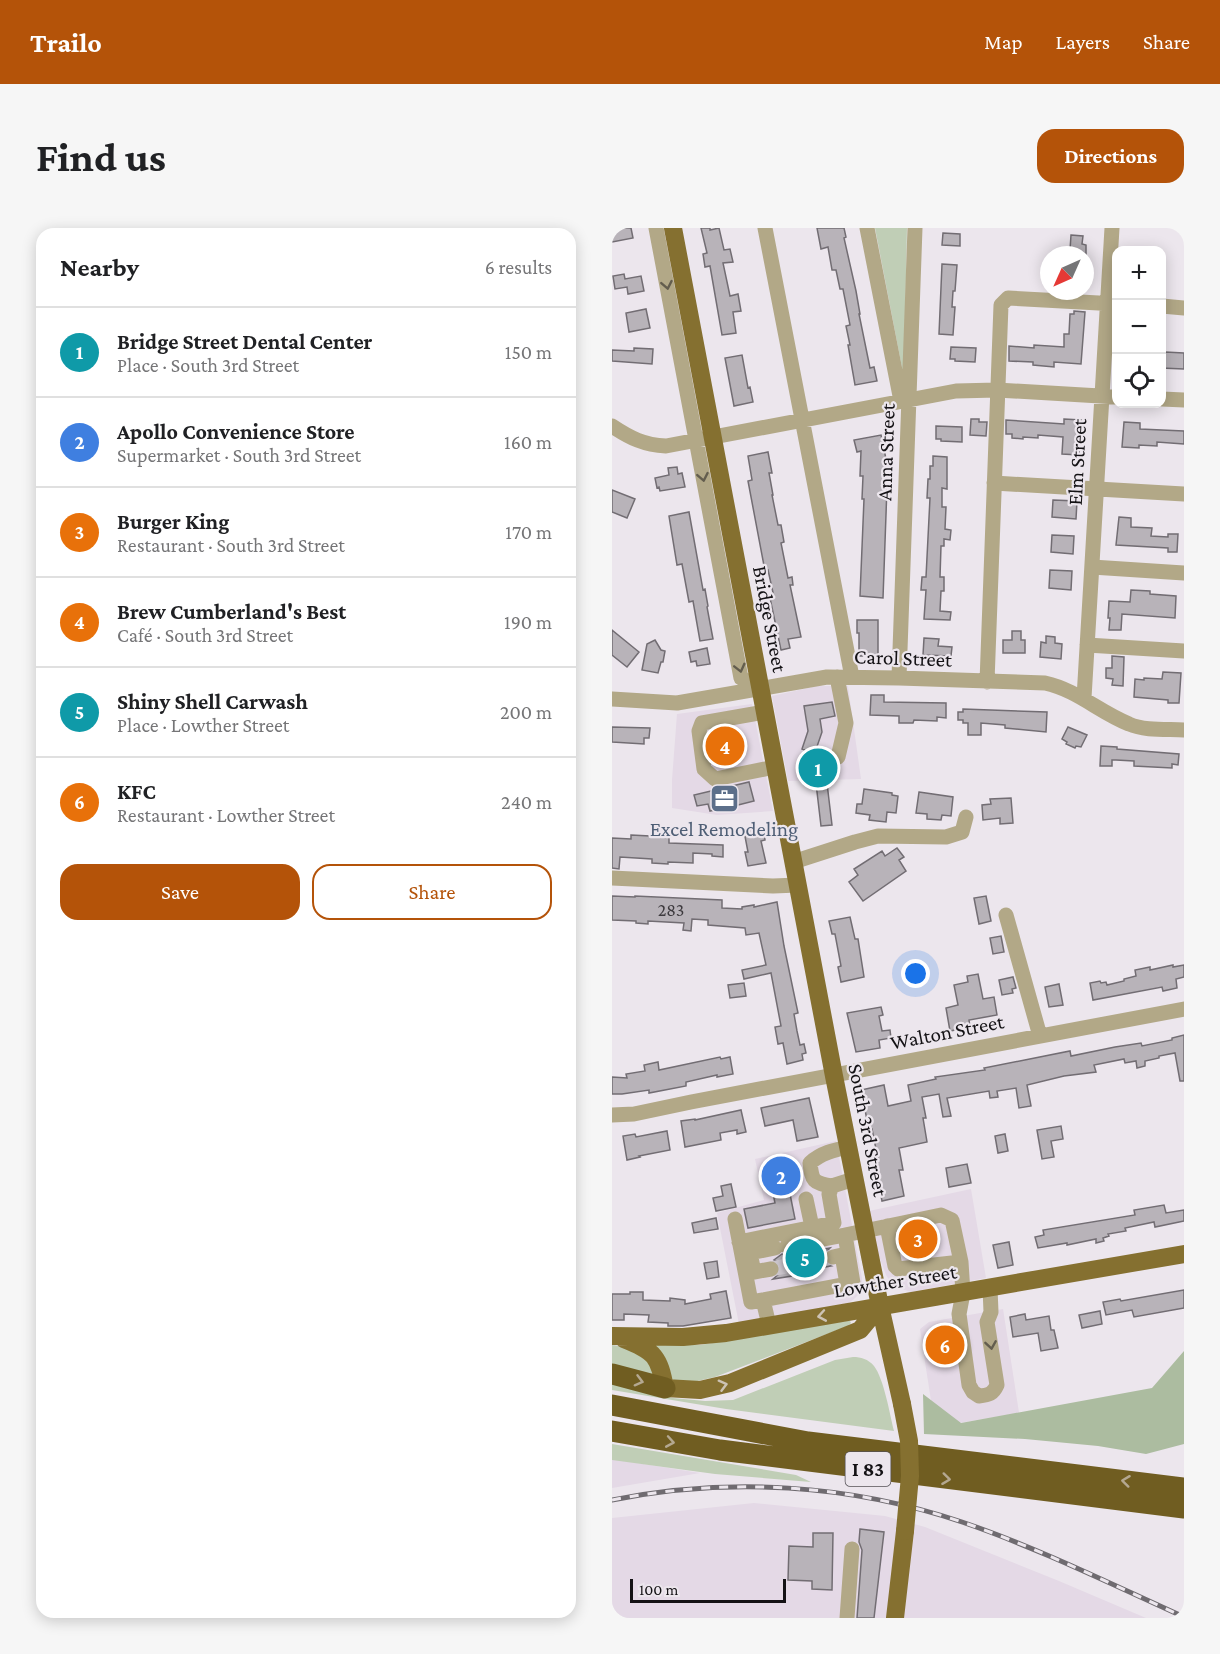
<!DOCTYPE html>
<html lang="en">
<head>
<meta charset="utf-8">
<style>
	:root { --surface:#fff; --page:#f6f6f6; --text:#202124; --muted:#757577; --line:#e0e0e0; --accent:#b45309 }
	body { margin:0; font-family:"Crimson Pro",serif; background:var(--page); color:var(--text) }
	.controls { position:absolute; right:18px; top:18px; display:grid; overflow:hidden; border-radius:12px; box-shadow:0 3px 15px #0003 }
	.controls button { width:54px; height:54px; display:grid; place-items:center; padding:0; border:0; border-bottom:2px solid var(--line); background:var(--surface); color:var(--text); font:30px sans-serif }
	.compass { position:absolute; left:428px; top:18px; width:54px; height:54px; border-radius:50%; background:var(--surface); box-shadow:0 3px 15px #0003; rotate:225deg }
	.scale { position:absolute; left:18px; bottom:15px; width:156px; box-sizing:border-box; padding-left:6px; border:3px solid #141215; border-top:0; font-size:16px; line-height:21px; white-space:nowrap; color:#141215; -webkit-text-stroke:4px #ece6ed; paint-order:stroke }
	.you { position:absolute; left:304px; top:746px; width:21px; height:21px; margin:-15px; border:4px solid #fff; border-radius:50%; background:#1a73e8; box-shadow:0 0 0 9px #1a73e833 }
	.badge { display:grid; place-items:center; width:39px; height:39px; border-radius:50%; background:var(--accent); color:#fff; font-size:20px; font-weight:700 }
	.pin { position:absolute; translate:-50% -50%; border:3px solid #fff; box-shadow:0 2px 6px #0006 }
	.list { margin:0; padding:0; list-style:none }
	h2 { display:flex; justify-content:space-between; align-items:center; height:78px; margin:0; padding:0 24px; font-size:26px }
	h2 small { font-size:20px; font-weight:400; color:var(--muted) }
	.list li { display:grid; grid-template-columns:39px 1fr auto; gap:18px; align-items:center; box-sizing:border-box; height:90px; padding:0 24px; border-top:2px solid var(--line) }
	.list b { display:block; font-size:22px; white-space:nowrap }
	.list p { margin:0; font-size:20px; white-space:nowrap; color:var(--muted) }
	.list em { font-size:20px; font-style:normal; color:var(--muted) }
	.actions { display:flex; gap:12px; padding:18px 24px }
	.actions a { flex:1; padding:14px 0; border:2px solid var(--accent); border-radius:18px; text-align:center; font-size:21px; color:var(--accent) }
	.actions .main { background:var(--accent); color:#fff }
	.icon { flex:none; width:33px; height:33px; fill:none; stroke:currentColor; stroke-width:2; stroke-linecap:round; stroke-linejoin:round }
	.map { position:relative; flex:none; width:572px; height:1390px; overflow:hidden; border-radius:18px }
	header { display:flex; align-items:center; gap:36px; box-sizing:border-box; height:84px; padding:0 30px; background:var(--accent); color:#fff }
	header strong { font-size:28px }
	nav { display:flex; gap:33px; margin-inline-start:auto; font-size:21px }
	.intro { display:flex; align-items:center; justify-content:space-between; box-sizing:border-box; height:144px; padding:0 36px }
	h1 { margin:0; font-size:42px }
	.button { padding:15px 27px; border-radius:18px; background:var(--accent); color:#fff; font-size:21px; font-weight:700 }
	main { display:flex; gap:36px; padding:0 36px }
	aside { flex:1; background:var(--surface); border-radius:18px; box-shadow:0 3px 15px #0003 }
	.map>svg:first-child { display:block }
</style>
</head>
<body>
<header>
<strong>Trailo</strong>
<nav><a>Map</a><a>Layers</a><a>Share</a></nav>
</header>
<div class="intro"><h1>Find us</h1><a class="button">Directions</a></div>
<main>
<aside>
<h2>Nearby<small>6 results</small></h2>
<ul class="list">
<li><span class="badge" style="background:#0f9aa8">1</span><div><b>Bridge Street Dental Center</b><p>Place · South 3rd Street</p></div><em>150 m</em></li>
<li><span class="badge" style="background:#3f7fe0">2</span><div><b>Apollo Convenience Store</b><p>Supermarket · South 3rd Street</p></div><em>160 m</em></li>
<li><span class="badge" style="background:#e8710a">3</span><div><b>Burger King</b><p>Restaurant · South 3rd Street</p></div><em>170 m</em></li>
<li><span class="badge" style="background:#e8710a">4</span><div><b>Brew Cumberland's Best</b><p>Café · South 3rd Street</p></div><em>190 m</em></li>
<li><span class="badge" style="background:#0f9aa8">5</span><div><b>Shiny Shell Carwash</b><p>Place · Lowther Street</p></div><em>200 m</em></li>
<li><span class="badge" style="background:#e8710a">6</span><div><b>KFC</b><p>Restaurant · Lowther Street</p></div><em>240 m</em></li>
</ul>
<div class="actions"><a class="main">Save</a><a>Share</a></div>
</aside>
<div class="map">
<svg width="572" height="1390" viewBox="0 0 572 1390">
	<rect width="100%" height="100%" fill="#ece6ed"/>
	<!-- built -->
	<path fill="#e4d9e6" d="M205 458H236L249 551 176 553 160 468Z
		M140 476 161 583 105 587 60 580V552L65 486Z
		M224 913 250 1050V1058L247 1066 242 1071 235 1076 127 1096 105 985 152 972 143 931Z
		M359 961 374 1050 299 1064 281 1058 274 1047 263 1017 257 983Z
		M391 1081 407 1185 323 1199 308 1101 317 1094Z
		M0 1231 88 1245 0 1260Z
		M142 1275 273 1288 313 1299 447 1353 534 1390H0V1290Z"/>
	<!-- green -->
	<path fill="#c0ceb6" d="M263 0H295L292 150Z
		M234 1093H238L239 1095 236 1098 103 1149 81 1154 60 1152 33 1116 88 1117Z
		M0 1117C24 1121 32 1126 44 1147L0 1138Z
		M241 1129C249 1129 256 1131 262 1138 272 1151 278 1187 282 1203L114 1181 0 1162V1154L61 1170 93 1173 121 1172 223 1132Z
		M0 1216 184 1247 199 1254 103 1246 0 1232Z"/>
	<!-- forest -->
	<path fill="#acbca0" d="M572 1123V1216L534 1226 486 1218 413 1211 312 1206 311 1166 349 1195 540 1160Z"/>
	<!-- building -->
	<path fill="#b8b3b9" stroke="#726d73" stroke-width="1.5" d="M4 0H19L21 10 0 14V4L5 3Z
		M89 0H98V2L107 0 112 22 118 21 121 34 111 35 118 68 126 66 129 83 121 84 124 105 110 107 98 38 93 39 91 26 95 25Z
		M205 0H232L234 9 232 10 244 63 248 86H247L258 140 262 139 265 153 243 157 236 117H238L234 98 238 97 231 61H228L224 42H220L216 19 209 21Z
		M331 5 348 6V18L330 17Z
		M459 7 471 8 470 16 474 17V27H464V22H458Z
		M330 36 345 37 343 63H341L340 79H343L341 107 327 106Z
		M12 46 13 51 29 48 32 63 16 66 15 59 3 61 1 48Z
		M34 81 38 100 17 104 14 85Z
		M462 83 473 84 469 136 442 134V139L421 137V134L397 133V118L422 120V117L452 119V106H457L458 86H462Z
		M339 119 364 120 363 134 343 133V131H338Z
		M22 120 41 121 40 136 0 133V122L22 123Z
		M553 124 572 125V141L549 140V127H553Z
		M130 127 136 160 138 159 141 174 122 178 113 130Z
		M359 191H367V194H375L374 208 358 207Z
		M452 191 469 192 467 227 450 226 451 209 426 207V210L411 209V211L400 210V206H394V192L452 196Z
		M512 194 528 195V201L572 203V216L545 214V218L527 217V220L510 219Z
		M324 198 350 199V214L329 213V211H324Z
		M269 207 274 231H276L271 370 248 368 252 271H250L251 248H248L249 223 245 224 242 212Z
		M156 224 160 245H157L161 267H160L166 297H169L172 314 169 315 176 350 180 349 181 357H178L189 409 176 411 178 420 169 422 158 370 162 369 156 342 153 343 136 253 140 252 136 228Z
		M321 228 335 229V261L330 260V279H334L333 301 339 302 338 312 332 311V318H329L328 349H332V363H329L328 383 339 384 338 392 312 391 314 362H309L310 349H314L318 270H315L316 251H318V238H321Z
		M65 239 66 246 70 245 73 259 48 263 47 259 45 260 43 250 57 247 56 240Z
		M0 262 23 271 15 290 0 284Z
		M441 272 465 273 464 291 440 289Z
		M77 284 91 362 93 361 96 378 95 379 101 411 88 413 81 373 77 374 70 336 65 337 57 288Z
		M507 289 519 290V299L540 300 539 308 556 309V306H566L565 324H556V320L504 317Z
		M440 307 462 308 461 326 439 324Z
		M438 342 460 343 459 362 437 360Z
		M519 362 538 363V366L564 368 563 390 510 386 509 402H497L498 390H496L497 373 518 374Z
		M245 392H266V428H247V405H245Z
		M0 402 27 424 15 439 0 427Z
		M400 403H409V412H413V425H391V412H400Z
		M434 408 443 409V415L450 416 449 431 428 429 429 414 434 415Z
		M312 410 327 411 326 418 340 419 339 428 311 427Z
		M43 412 49 422 53 423 51 434H49L46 445 30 442 35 416Z
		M95 420 98 436 85 438 84 433 79 434 77 424Z
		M500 428 512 429 511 458 500 457 501 451 494 450V440H500Z
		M551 444 569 445 567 475H556V472L522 469 523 451 532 452V450L550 451Z
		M259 467H272V474L334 475V490L325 489V493L302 492 301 495H287V488L258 487Z
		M220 474 223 488 208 491 210 504 200 533 218 534 220 537V548L214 547 220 597 209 598 203 547 196 546 193 554 191 553 193 522 190 521 196 503 192 478Z
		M351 481 435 484 434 504 393 500V497L369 495V507H356V495H351V492H346V484H351Z
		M0 499 38 500 37 510H32V516L0 514Z
		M456 499 475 507 469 519 464 518 463 520 454 516 455 514 450 511Z
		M122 500 128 532 104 536 98 504Z
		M489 518 505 519V521L567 526 566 537 560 536V540L522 538V533L504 532H500V538H488Z
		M137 554 142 573 118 579 117 571 113 572 112 580 98 583 96 576 85 578 82 567Z
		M252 561 280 565V567L286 568 284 585 275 584 274 594 257 592 258 587 244 585 245 576H250Z
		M307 564 341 569 339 588 330 587 329 592 315 591V586L304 585Z
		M399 570 401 595 388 596V590L371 592 370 577 379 576 378 571Z
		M151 599 153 612 149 613 154 635 136 638 133 624H136L132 603Z
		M19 607 57 609V615L111 617V629L100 628V626L81 625V635L56 634V636L40 635V631L8 629 7 641 0 640V610L19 611Z
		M285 620 292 629 287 632 294 643 251 673 237 654 246 647 242 641 270 623 273 628Z
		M0 668 23 669V668L110 672V680L130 681V679L142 677V679L165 674 172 718 186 785 182 786 185 803 188 817 192 816 194 825 190 826 191 832 175 836 171 815 166 816 163 799 169 798 159 745 132 751 130 742 154 737 147 705 134 707 133 700 96 697V692L80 691 79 703 71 702 72 695 36 693V696L24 695V693L0 692Z
		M374 668 379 693 367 696 362 670Z
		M238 689 243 711H246L252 749 229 754 226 739 229 738 223 706H220L217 693Z
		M389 708 392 724 381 726 378 710Z
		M561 737V739L572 737V749L564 751 565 760 551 763 550 759 481 772 478 755 488 753 489 755 494 754 495 757 512 753V751L524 748 523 742 538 739V742Z
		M366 746 371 771 382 769 385 787 357 792 358 799 338 803 334 780 346 777 342 757 356 754 355 748Z
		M401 749 404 760 400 761 401 765 390 767 387 752Z
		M132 755 134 768 118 770 116 757Z
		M447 756 451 777 437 779 433 759Z
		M269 779 271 787 267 788 270 803 278 802 279 810 267 812 268 820 244 824 235 785Z
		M572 807V853H568L563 825 547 828V830L533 833V838L525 840 524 833 513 835 512 831 482 837 484 844 452 848 415 857 419 878 407 880 404 860 385 863 386 869 378 870 377 863 335 870 339 888 331 889 327 866 310 869 314 890H311L315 914 287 920 291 942H287L292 968 270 973 262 932 266 931 260 901 257 902 249 862 272 857 276 878 299 873 296 857 324 851 323 849 373 842 372 840 458 823 459 828 503 819 529 815 530 818 560 812V810Z
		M108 829 109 831 118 829 121 846 105 849V847L74 854V858L37 865V862L10 866H0V849L15 850 14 846 33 843 32 837 46 834 47 842Z
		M197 870 206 909 185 913 181 892 153 898 149 880Z
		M129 882 134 904 125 906V902L108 905 109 912 73 919 69 893 83 891V892Z
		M449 898 451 911 439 913 442 929 430 931 425 902Z
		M55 903 58 922 27 928 28 929 15 932 11 908 23 906 24 909Z
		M393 906 396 923 386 925 383 908Z
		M178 931 183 960 177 961 183 991 136 1000 132 981 163 975 155 936Z
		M355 936 359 955 337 959 334 940Z
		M119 956 124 979 104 983 101 970 111 968 109 958Z
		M552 977 554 985 572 982V993L543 999 542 994 513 1000 514 1003 496 1006 497 1008 491 1010 492 1013 484 1015V1011L455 1017V1015L426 1020 423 1009 432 1007 431 1002 523 987 522 982Z
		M104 990 106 1001 82 1005 80 995Z
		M321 999 324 1017 307 1021V1018L291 1021 288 1006Z
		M397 1014 401 1037 386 1040 381 1017Z
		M218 1020 212 1026 211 1031 214 1036 219 1038 181 1045 180 1048 161 1051 168 1045 169 1040 167 1035 162 1032 170 1026 177 1028Z
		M105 1033 107 1049 95 1051 92 1035Z
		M572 1062V1080L522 1089 520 1082 494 1087 491 1074 508 1071 509 1073Z
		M114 1063 119 1090 71 1098H56V1095L36 1094 37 1087 12 1086V1092H0V1066H18V1064H31V1072L58 1073V1070L73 1072V1076L99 1071 98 1066Z
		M488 1083 490 1096 470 1100 467 1087Z
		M413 1086 414 1092 437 1088 439 1102H442L446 1120 429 1123 426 1105 401 1109 398 1089Z
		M339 1099 344 1135 335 1136 334 1124 323 1126 319 1102Z
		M248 1301 272 1304 262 1390H245L250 1322 247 1314Z
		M201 1305H221L220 1362 200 1361V1353L176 1352 177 1318 201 1319Z"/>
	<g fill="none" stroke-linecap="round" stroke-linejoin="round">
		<!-- minor-tunnel -->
		<path stroke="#ccc6cd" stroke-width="15" stroke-dasharray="15 8" stroke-linecap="butt" d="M159 1041 221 1029"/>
		<!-- minor -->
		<path stroke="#b2a887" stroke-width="15" d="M44 0 129 450 149 460
			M153 0 240 449
			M255 0 289 173
			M550 78 572 80
			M550 171 572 172
			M0 198C18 210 32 217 54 218L344 163 385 162 505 169
			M382 255 572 266
			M480 339 572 345
			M475 417 572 423
			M225 449 234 495 226 529
			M287 450 303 0
			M375 454 389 77 396 70 505 76
			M472 470 500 0
			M0 471 65 475 215 449 287 450 433 455C465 462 487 484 517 496 533 503 555 501 572 502
			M153 484 90 495 87 503 92 541 103 551 163 539
			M181 634 243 614 266 608 334 609 350 604 354 589
			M0 650 161 658 186 657
			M394 687 428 808
			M0 887 22 886 79 874 572 781
			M220 958C201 955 200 953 198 935 209 925 222 922 236 919
			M194 971 200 999
			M123 991 139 1074 151 1072 157 1097
			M275 998 283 1038 286 1041 349 1034
			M233 1007 329 987 340 992 349 1034 351 1065 347 1086 357 1157 361 1164 367 1168C377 1167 381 1166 385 1157L375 1094 379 1084 378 1060
			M127 1014 222 995 217 966 220 958 242 951
			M175 1018 233 1007 241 1055 235 1056 230 1027 221 1029
			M159 1041 142 1044 138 1025 163 1020
			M151 1072 235 1056
			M235 1390 240 1321"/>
		<!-- major -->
		<path stroke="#857030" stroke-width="18" d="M61 0 222 848 268 1078 290 1176
			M0 1108 71 1109 114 1105 572 1026
			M12 1111C43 1123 47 1129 53 1160L88 1162 118 1155 248 1102 268 1078
			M283 1390 293 1303"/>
		<!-- highway -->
		<path stroke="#705d21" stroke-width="21" d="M0 1146 53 1160
			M0 1177 196 1214 572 1260
			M0 1203 108 1222 572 1280"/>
		<defs>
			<path id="rail" d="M0 1272C117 1249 237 1256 350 1294 426 1320 499 1356 572 1389"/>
		</defs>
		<!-- rail casing -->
		<use href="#rail" stroke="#6f6b70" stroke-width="5"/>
		<!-- rail -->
		<use href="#rail" stroke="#ece6ed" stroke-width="3" stroke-dasharray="9" stroke-linecap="butt"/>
		<!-- major-bridge -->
		<path stroke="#857030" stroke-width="18" d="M290 1176 297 1213 298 1248 293 1303"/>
	</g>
	<!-- one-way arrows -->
	<defs><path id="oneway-chevron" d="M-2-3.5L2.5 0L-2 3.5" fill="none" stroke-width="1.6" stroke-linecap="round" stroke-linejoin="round" transform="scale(1.5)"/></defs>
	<g stroke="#635d4e">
		<use href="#oneway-chevron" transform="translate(55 57) rotate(79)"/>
		<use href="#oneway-chevron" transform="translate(91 249) rotate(79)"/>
		<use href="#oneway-chevron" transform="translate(128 440) rotate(76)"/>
		<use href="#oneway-chevron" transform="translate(379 1117) rotate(81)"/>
	</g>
	<g stroke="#cdc3b4">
		<use href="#oneway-chevron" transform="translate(210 1088) rotate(170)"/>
		<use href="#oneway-chevron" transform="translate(111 1157) rotate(-15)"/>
	</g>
	<g stroke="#b4a891">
		<use href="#oneway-chevron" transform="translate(27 1153) rotate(15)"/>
		<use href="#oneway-chevron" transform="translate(58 1214) rotate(10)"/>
		<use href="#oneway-chevron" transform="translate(334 1251) rotate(7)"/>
		<use href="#oneway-chevron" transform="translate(514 1253) rotate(-173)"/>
	</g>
	<!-- icons -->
	<defs>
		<symbol id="office-square" viewBox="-11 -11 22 22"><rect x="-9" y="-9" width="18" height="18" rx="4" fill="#5c6f8a" stroke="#ece6ed"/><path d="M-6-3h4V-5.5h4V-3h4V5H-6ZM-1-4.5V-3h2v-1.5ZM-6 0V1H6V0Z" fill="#fff"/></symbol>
	</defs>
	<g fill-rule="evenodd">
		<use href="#office-square" x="96" y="554" width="33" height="33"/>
	</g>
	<g text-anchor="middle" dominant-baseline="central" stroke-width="4.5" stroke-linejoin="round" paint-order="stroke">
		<!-- number labels -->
		<g font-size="18" fill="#3d3a3e">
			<text x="59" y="682">283</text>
		</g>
		<!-- shield labels -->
		<rect fill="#ece6ed" stroke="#555256" stroke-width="1.5" x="233.5" y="1224" width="45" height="34" rx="4.5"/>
		<g font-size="20" font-weight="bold" fill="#141215">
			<text x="256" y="1241">I 83</text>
		</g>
		<!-- street labels -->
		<g font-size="21" fill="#141215" stroke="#ece6ed">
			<text transform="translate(274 224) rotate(-88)">Anna Street</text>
			<text transform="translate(465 234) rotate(-87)">Elm Street</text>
			<text transform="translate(158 391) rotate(79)">Bridge Street</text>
			<text transform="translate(291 430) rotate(2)">Carol Street</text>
			<text transform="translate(335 804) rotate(-11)">Walton Street</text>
			<text transform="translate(256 902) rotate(79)">South 3rd Street</text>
			<text transform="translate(283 1053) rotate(-9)">Lowther Street</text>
		</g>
		<!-- service labels -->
		<g font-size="21" fill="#4e5e75" stroke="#ece6ed">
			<text x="112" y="601">Excel Remodeling</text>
		</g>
	</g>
</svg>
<div class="controls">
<button>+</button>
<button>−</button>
<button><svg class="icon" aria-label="locate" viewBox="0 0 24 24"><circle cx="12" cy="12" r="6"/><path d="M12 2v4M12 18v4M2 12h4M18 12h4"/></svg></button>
</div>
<svg class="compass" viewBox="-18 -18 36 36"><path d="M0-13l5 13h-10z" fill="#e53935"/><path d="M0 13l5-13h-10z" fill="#757577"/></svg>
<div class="scale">100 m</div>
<div class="you"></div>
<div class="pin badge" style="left:206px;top:540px;background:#0f9aa8">1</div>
<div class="pin badge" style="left:169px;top:948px;background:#3f7fe0">2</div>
<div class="pin badge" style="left:306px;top:1011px;background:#e8710a">3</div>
<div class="pin badge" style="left:113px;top:518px;background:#e8710a">4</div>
<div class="pin badge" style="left:193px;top:1030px;background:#0f9aa8">5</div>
<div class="pin badge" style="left:333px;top:1117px;background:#e8710a">6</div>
</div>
</main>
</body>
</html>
